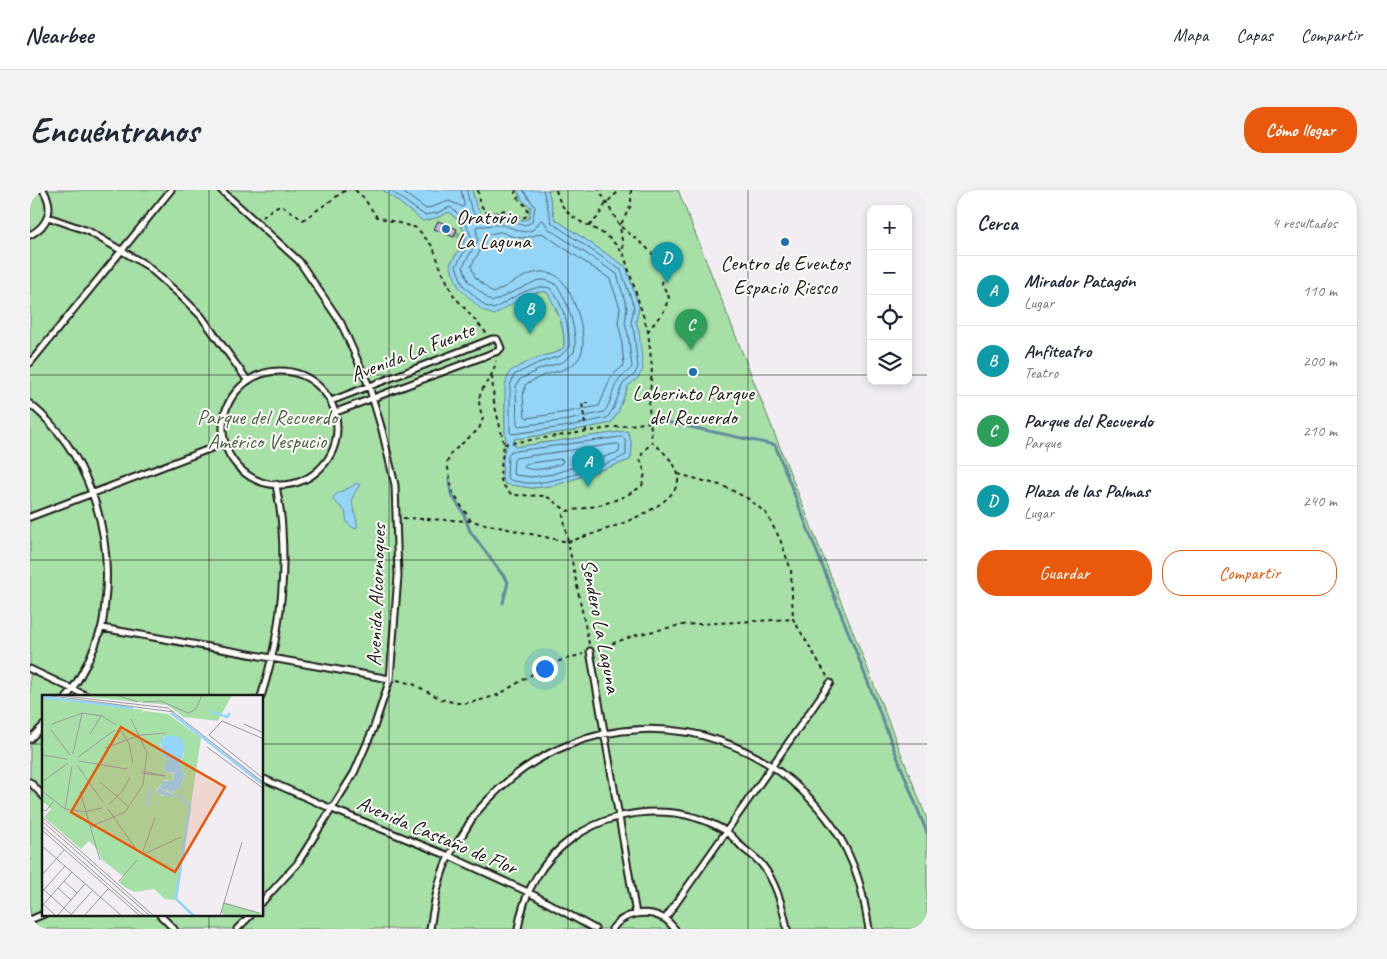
<!DOCTYPE html>
<html lang="es">
<head>
<meta charset="utf-8">
<style>
	:root { --surface:#fff; --page:#f2f2f3; --text:#1f2937; --muted:#747a83; --line:#e0e1e3; --accent:#ea580c }
	body { margin:0; font-family:Caveat,sans-serif; background:var(--page); color:var(--text) }
	.controls { position:absolute; right:15px; top:15px; display:grid; overflow:hidden; border-radius:10px; box-shadow:0 2px 8px #0003 }
	.controls button { width:45px; height:45px; display:grid; place-items:center; padding:0; border:0; border-bottom:1px solid var(--line); background:var(--surface); color:var(--text); font:25px sans-serif }
	.you { position:absolute; left:514px; top:478px; width:18px; height:18px; margin:-12px; border:4px solid #fff; border-radius:50%; background:#1a73e8; box-shadow:0 0 0 8px #1a73e833 }
	.badge { display:grid; place-items:center; width:32px; height:32px; border-radius:50%; background:var(--accent); color:#fff; font-size:16px; font-weight:700 }
	.pin { position:absolute; translate:-50% -41px; filter:drop-shadow(0 1px 2px #0008) }
	.pin::after { content:''; position:absolute; top:26px; width:18px; height:15px; background:inherit; clip-path:polygon(0 0,100% 0,50% 100%) }
	.list { margin:0; padding:0; list-style:none }
	h2 { display:flex; justify-content:space-between; align-items:center; height:65px; margin:0; padding:0 20px; font-size:21px }
	h2 small { font-size:16px; font-weight:400; color:var(--muted) }
	.list li { display:grid; grid-template-columns:32px 1fr auto; gap:15px; align-items:center; box-sizing:border-box; height:70px; padding:0 20px; border-top:1px solid var(--line) }
	.list b { display:block; font-size:19px; white-space:nowrap }
	.list p { margin:0; font-size:16px; white-space:nowrap; color:var(--muted) }
	.list em { font-size:16px; font-style:normal; color:var(--muted) }
	.actions { display:flex; gap:10px; padding:15px 20px }
	.actions a { flex:1; padding:11px 0; border:1px solid var(--accent); border-radius:20px; text-align:center; font-size:18px; color:var(--accent) }
	.actions .main { background:var(--accent); color:#fff }
	.icon { flex:none; width:28px; height:28px; fill:none; stroke:currentColor; stroke-width:2; stroke-linecap:round; stroke-linejoin:round }
	.map { position:relative; flex:none; width:897px; height:739px; overflow:hidden; border-radius:20px }
	header { display:flex; align-items:center; gap:30px; box-sizing:border-box; height:70px; padding:0 25px; background:var(--surface); border-bottom:1px solid var(--line) }
	header strong { font-size:24px }
	nav { display:flex; gap:28px; margin-inline-start:auto; font-size:18px }
	.intro { display:flex; align-items:center; justify-content:space-between; box-sizing:border-box; height:120px; padding:0 30px }
	h1 { margin:0; font-size:35px }
	.button { padding:12px 22px; border-radius:20px; background:var(--accent); color:#fff; font-size:18px; font-weight:700 }
	main { display:flex; gap:30px; padding:0 30px }
	aside { flex:1; background:var(--surface); border-radius:20px; box-shadow:0 2px 8px #0003 }
	.map>svg:first-child { display:block }
</style>
</head>
<body>
<header>
<strong>Nearbee</strong>
<nav><a>Mapa</a><a>Capas</a><a>Compartir</a></nav>
</header>
<div class="intro"><h1>Encuéntranos</h1><a class="button">Cómo llegar</a></div>
<main>
<div class="map">
<svg width="897" height="739" viewBox="0 0 897 739">
	<rect width="100%" height="100%" fill="#f1edf3"/>
	<filter id="ink" filterUnits="userSpaceOnUse"><feTurbulence type="fractalNoise" baseFrequency=".02" numOctaves="2"/><feDisplacementMap in="SourceGraphic" scale="10" xChannelSelector="R" yChannelSelector="G"/><feConvolveMatrix kernelMatrix="1 2 1 2 8 2 1 2 1" color-interpolation-filters="sRGB"/></filter>
	<g filter="url(#ink)">
		<!-- green -->
		<path fill="#a6e0a6" stroke="#617e61" fill-rule="evenodd" d="M0 0H353L393 31 409 27 419 22 429 31 437 47 420 74 464 125C477 117 502 99 517 102 527 119 535 138 534 157L528 162 506 168 475 208V244L477 255 473 264 475 294 502 298 526 295 600 270C603 259 602 251 597 241L485 257 484 249 541 241 581 233 588 222 598 196 608 188 609 141 606 132 609 117 596 77 525 29 518 0H648L897 629V739H0ZM14 507H232V725H14Z
			M442 0H489L488 2 493 11 501 17 499 29 491 30 474 23 453 26 446 16Z"/>
		<!-- water -->
		<path fill="#94d4f6" stroke="#648a9f" d="M353 0H442L446 16 453 26 474 23 491 30 499 29 501 17 493 11 488 2 489 0H518L525 29 596 77 609 117 606 132 609 141 613 179 608 188 598 196 588 222 581 233 541 241 484 249 485 257 597 241C602 251 603 259 600 270L526 295 502 298 475 294 472 288 473 264 477 255 475 244V195L480 181 506 168 528 162 534 157C536 138 527 119 517 102 503 99 477 117 464 125L452 120 429 98 420 75 437 47 429 31 419 22 409 27 393 31Z
			M326 293 330 295C314 314 328 320 327 337L325 339 317 333 315 321 302 309C309 299 318 301 326 293Z"/>
		<!-- shadow -->
		<path fill="#0003" d="M408 32 432 43 430 49 411 41Z"/>
		<g fill="none" stroke-linecap="round" stroke-linejoin="round">
			<!-- shore -->
			<path stroke="#4c6673" stroke-width="1" d="M360 0 394 25 407 23 420 17 433 28 442 48 426 76 433 95 455 116 464 119C479 110 503 93 520 98 532 111 541 140 539 158L530 166 508 173 484 185 480 196V242L482 244 540 236 577 228 583 219 593 194 604 185 608 178 604 142 601 132 604 117 591 80 522 33 513 0
				M370 0 396 19 419 11 433 17 434 14 431 0
				M437 0C438 9 442 28 453 31 459 32 466 28 473 28 484 30 490 39 502 32L505 17 493 0
				M513 30 519 39 587 84 597 118 595 133 598 144 602 177C598 183 591 185 587 192 582 202 581 213 574 222L539 230 489 236 487 234 486 197 489 190 510 179 533 172 544 162C549 147 537 105 525 94 520 90 512 89 506 91L462 112 438 91 433 76 448 50 446 38 447 36C455 37 463 34 471 35 484 36 499 52 510 31Z
				M471 42C490 50 494 49 512 43L580 89 590 118 588 133 591 145 594 175 581 187 569 216 538 222 497 228 495 226 493 207 495 195C500 192 506 189 512 186 525 181 540 181 549 168 561 152 544 102 530 89 526 84 519 83 513 82 498 81 476 97 463 103L445 87 441 76 454 54 456 45Z
				M593 247 596 252V265C578 275 523 293 503 293 495 294 487 291 480 290L477 287 478 266 481 261H486Z
				M588 254 590 256 589 262 523 284 502 287 485 285 483 283 484 270 486 268Z
				M530 269 533 270 532 273C522 277 504 283 494 277L496 274Z"/>
			<!-- stream -->
			<path stroke="#648a9f" stroke-width="3" d="M627 230 745 255 897 643
				M419 290 421 304 433 322 440 341 478 392 473 413"/>
		</g>
		<!-- building -->
		<path fill="#c3b2e3" stroke="#1c1c1c" d="M408 31 427 39 424 47 404 39Z"/>
		<g fill="none" stroke-linecap="round" stroke-linejoin="round">
			<defs>
				<path id="lane" d="M191 0 269 71 311 133 339 196 352 240 365 295 368 386 360 489 344 537 324 583 267 674 232 712
					M18 27 58 41 116 75 150 105 171 126 218 191
					M0 45C18 36 25 18 13 0
					M0 173 141 0
					M193 238a57 57 0 1 1 114 0a57 57 0 1 1-114 0Z
					M301 211 462 149H467L471 158 468 161 306 222
					M0 214C58 261 83 340 75 412 74 421 74 430 71 439 64 461 51 487 37 507
					M0 327 195 253
					M72 438 360 489
					M560 461 606 724
					M0 479 59 507
					M231 507C248 453 256 396 252 340 252 325 248 309 246 294
					M0 549 14 535
					M232 588 302 619 419 666 498 702 565 739
					M0 592 14 607
					M130 725 144 739
					M635 729 800 493
					M0 730 14 724
					M207 739 221 725
					M400 739C404 714 408 689 419 666 423 659 428 651 433 644 437 637 442 628 447 622 453 614 461 607 468 600 548 523 675 519 760 590 786 612 808 638 821 670 831 692 835 715 839 739
					M488 739C499 662 568 614 644 623 661 625 682 632 697 642 703 647 708 653 713 658 720 664 728 669 733 676 747 694 753 717 757 739
					M582 739C593 723 616 719 633 728 638 730 641 735 645 739"/>
			</defs>
			<!-- lane casing -->
			<use href="#lane" stroke="#1c1c1c" stroke-width="9"/>
			<!-- path -->
			<path stroke="#1c1c1c" stroke-width="2" stroke-dasharray="4 4" stroke-linecap="butt" d="M325 0 333 7 347 27 387 38 403 57 411 79 424 106 457 144
				M448 0 449 11 455 22 466 23 475 20 492 28 497 26 498 17 491 12 485 3 486 0
				M526 0C533 28 550 30 572 43 581 48 588 57 594 65
				M601 0V15L590 36 616 57 630 72 634 82 632 94 639 107 634 121 618 141
				M233 27 243 18 251 15 273 30 316 0
				M559 36 568 27 576 13 590 0
				M462 186 464 212 474 254 470 285 472 294 482 305 516 306 537 321C565 317 589 312 612 296L615 283 610 269 613 262 622 252
				M556 242 552 213H560
				M474 254 620 232
				M648 284 693 296 717 308 736 323 750 349 761 380 763 429 797 486
				M373 328 441 331 538 352 532 320
				M441 331 423 303 417 273 421 263 449 239 453 228C441 197 461 198 466 171
				M559 454 538 352C563 343 653 320 648 285 646 273 631 259 622 252L619 216 622 178 618 141 594 65 590 36 569 0
				M567 459 606 445 651 435 763 429
				M367 490 383 494 411 509 426 513H440L468 505 519 474 553 464"/>
			<!-- lane -->
			<use href="#lane" stroke="#fdfcf7" stroke-width="5"/>
		</g>
	</g>
	<!-- grid -->
	<path fill="none" stroke="#1c1c1c" stroke-width="1" stroke-opacity="0.55" d="M179 0V507M359 0V739M538 0V739M718 0V739M0 185H841M878 185H897M0 370H897M0 554H14M232 554H897M179 725V739"/>
	<!-- markers -->
	<g fill="#1f6fb2" stroke="#fdfcf7" stroke-width="2">
		<circle cx="416" cy="39" r="5"/>
		<circle cx="755" cy="52" r="5"/>
		<circle cx="663" cy="182" r="5"/>
	</g>
	<g text-anchor="middle" dominant-baseline="central" stroke-width="4" stroke-linejoin="round" paint-order="stroke">
		<!-- poi labels -->
		<g font-size="21" fill="#1c1c1c" stroke="#fdfcf7">
			<text x="426" y="27" text-anchor="start">Oratorio<tspan x="426" dy="24">La Laguna</tspan></text>
			<text x="755" y="73">Centro de Eventos<tspan x="755" dy="24">Espacio Riesco</tspan></text>
			<text x="663" y="203">Laberinto Parque<tspan x="663" dy="24">del Recuerdo</tspan></text>
		</g>
		<!-- street labels -->
		<g font-size="21" fill="#1c1c1c" stroke="#fdfcf7">
			<text transform="translate(382 162) rotate(-21)">Avenida La Fuente</text>
			<text transform="translate(346 405) rotate(-88)">Avenida Alcornoques</text>
			<text transform="translate(571 436) rotate(79)">Sendero La Laguna</text>
			<text transform="translate(407 645) rotate(23)">Avenida Castaño de Flor</text>
		</g>
		<!-- park labels -->
		<g font-size="21" fill="#4c614c" stroke="#fdfcf7">
			<text x="237" y="227">Parque del Recuerdo<tspan x="237" dy="24">Américo Vespucio</tspan></text>
		</g>
	</g>
	<!-- overview -->
	<g transform="translate(12 505)">
		<rect width="221" height="221" fill="#f1edf3"/>
		<path d="M190 0 176 26 142 22 125 10 36 1ZM0 3 102 15 98 19 103 16 126 19 159 43 135 203 132 205 123 204 112 194 92 197 81 191 77 187 82 182 59 164 56 155 47 146 39 154 2 122 9 114 0 106ZM122 41H130L142 58 138 70 143 80 140 89 131 97 118 93 132 99 120 101 114 96 122 85 130 86 132 79 124 77 126 64 118 50ZM182 207 219 218 218 221H182L179 216Z" fill="#a6e0a6" fill-rule="evenodd"/>
		<path d="M124 40 138 42 143 53 138 70 143 80 138 93 130 97 118 93 132 100 130 103 114 98 121 86H130L132 82V78L124 77 122 72 126 64 122 62 118 46Z" fill="#94d4f6"/>
		<path fill="none" stroke="#94d4f6" stroke-width="2.5" d="M0 2 91 13M168 16 185 22 188 18M129 18 222 90M136 100 148 111 134 204 152 221M106 111 108 93"/>
		<path fill="none" stroke="#9c999d" stroke-width="1" d="M2 0 132 17M14 0 126 13 222 88M74 0 96 7M101 7 119 6 146 18 154 14 160 0M10 29 40 18 60 21 74 30M202 29 222 38M9 35 28 60M79 36 87 48 91 68M48 39 59 21M222 44 180 26 167 40 222 84M165 52 222 94M63 53 99 40 124 38M31 59 40 18M0 60 25 64M36 62 73 35M37 66 85 74M35 70 61 107M99 78 123 81 100 76M0 87 26 68M58 87 87 112M0 96 23 114 43 117 60 113M38 96 58 165M67 109 80 97 88 82M0 114 4 116 11 107M23 114 30 71M66 114 96 157M0 122 112 221M0 126 108 221M0 131 102 221M48 132 83 117 101 90 105 58 89 24M0 135 98 221M0 151 80 221M101 156 113 123M104 158 139 142M0 180 22 155M22 186 35 198M77 186 95 165M0 193 31 221M16 193 29 205M0 197 23 171M0 208 14 221M181 208 217 218M0 211 30 177M15 221 43 189M28 221 50 196M42 221 66 194M178 221 200 147"/>
		<path fill="#e8590c" fill-opacity="0.15" stroke="#e8590c" stroke-width="2.5" d="M79 32 183 92 133 177 29 117Z"/>
		<rect width="221" height="221" fill="none" stroke="#1c1c1c" stroke-width="2.5"/>
	</g>
</svg>
<div class="controls">
<button>+</button>
<button>−</button>
<button><svg class="icon" aria-label="locate" viewBox="0 0 24 24"><circle cx="12" cy="12" r="6"/><path d="M12 2v4M12 18v4M2 12h4M18 12h4"/></svg></button>
<button><svg class="icon" aria-label="layers" viewBox="0 0 24 24"><path d="M12 4l9 5-9 5-9-5zM3 14l9 5 9-5"/></svg></button>
</div>
<div class="you"></div>
<div class="pin badge" style="left:558px;top:297px;background:#0f9aa8">A</div>
<div class="pin badge" style="left:500px;top:144px;background:#0f9aa8">B</div>
<div class="pin badge" style="left:661px;top:160px;background:#2e9e5b">C</div>
<div class="pin badge" style="left:637px;top:93px;background:#0f9aa8">D</div>
</div>
<aside>
<h2>Cerca<small>4 resultados</small></h2>
<ul class="list">
<li><span class="badge" style="background:#0f9aa8">A</span><div><b>Mirador Patagón</b><p>Lugar</p></div><em>110 m</em></li>
<li><span class="badge" style="background:#0f9aa8">B</span><div><b>Anfiteatro</b><p>Teatro</p></div><em>200 m</em></li>
<li><span class="badge" style="background:#2e9e5b">C</span><div><b>Parque del Recuerdo</b><p>Parque</p></div><em>210 m</em></li>
<li><span class="badge" style="background:#0f9aa8">D</span><div><b>Plaza de las Palmas</b><p>Lugar</p></div><em>240 m</em></li>
</ul>
<div class="actions"><a class="main">Guardar</a><a>Compartir</a></div>
</aside>
</main>
</body>
</html>
